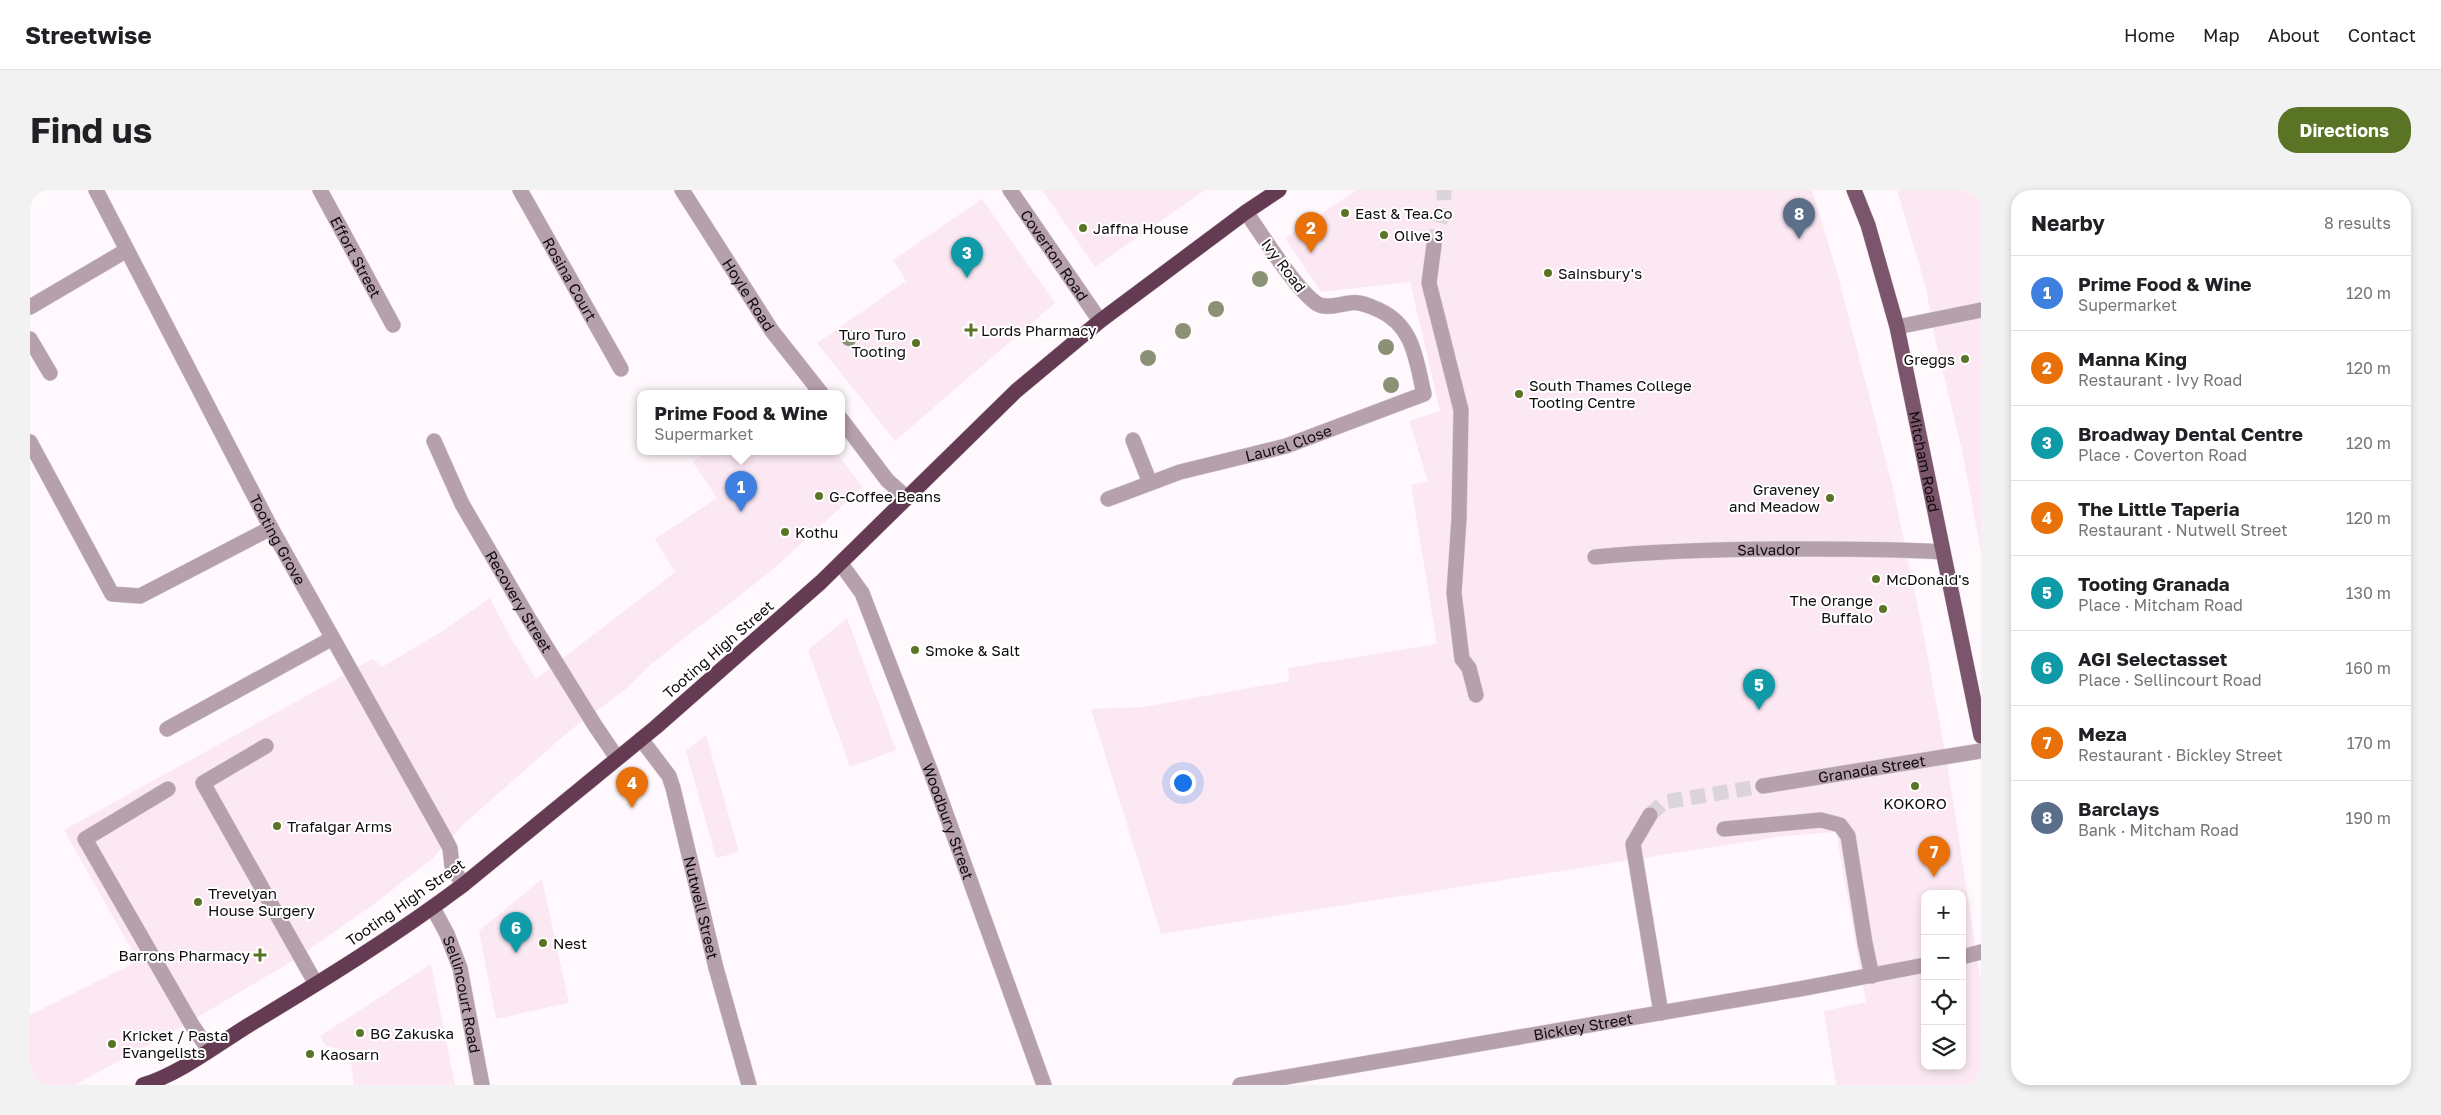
<!DOCTYPE html>
<html lang="en">
<head>
<meta charset="utf-8">
<style>
	:root { --surface:#fff; --page:#f2f2f2; --text:#202124; --muted:#757577; --line:#e0e0e0; --accent:#5a7426 }
	body { margin:0; font-family:"Golos Text",sans-serif; background:var(--page); color:var(--text) }
	.controls { position:absolute; right:15px; bottom:15px; display:grid; overflow:hidden; border-radius:10px; box-shadow:0 2px 8px #0003 }
	.controls button { width:45px; height:45px; display:grid; place-items:center; padding:0; border:0; border-bottom:1px solid var(--line); background:var(--surface); color:var(--text); font:25px sans-serif }
	.you { position:absolute; left:1152px; top:592px; width:18px; height:18px; margin:-12px; border:4px solid #fff; border-radius:50%; background:#1a73e8; box-shadow:0 0 0 8px #1a73e833 }
	.badge { display:grid; place-items:center; width:32px; height:32px; border-radius:50%; background:var(--accent); color:#fff; font-size:16px; font-weight:700 }
	.pin { position:absolute; translate:-50% -41px; filter:drop-shadow(0 1px 2px #0008) }
	.pin::after { content:''; position:absolute; top:26px; width:18px; height:15px; background:inherit; clip-path:polygon(0 0,100% 0,50% 100%) }
	.popup { position:absolute; left:607px; top:200px; width:208px; height:65px; box-sizing:border-box; display:grid; place-content:center; border-radius:10px; background:var(--surface); filter:drop-shadow(0 1px 4px #0005); font-size:16px; white-space:nowrap; color:var(--muted) }
	.popup b { font-size:19px; color:var(--text) }
	.popup::after { content:''; position:absolute; left:50%; top:100%; margin-left:-10px; border:10px solid transparent; border-top-color:var(--surface) }
	.list { margin:0; padding:0; list-style:none }
	h2 { display:flex; justify-content:space-between; align-items:center; height:65px; margin:0; padding:0 20px; font-size:21px }
	h2 small { font-size:16px; font-weight:400; color:var(--muted) }
	.list li { display:grid; grid-template-columns:32px 1fr auto; gap:15px; align-items:center; box-sizing:border-box; height:75px; padding:0 20px; border-top:1px solid var(--line) }
	.list b { display:block; font-size:19px; white-space:nowrap }
	.list p { margin:0; font-size:16px; white-space:nowrap; color:var(--muted) }
	.list em { font-size:16px; font-style:normal; color:var(--muted) }
	.icon { flex:none; width:28px; height:28px; fill:none; stroke:currentColor; stroke-width:2; stroke-linecap:round; stroke-linejoin:round }
	.map { position:relative; flex:none; width:1951px; height:895px; overflow:hidden; border-radius:20px }
	header { display:flex; align-items:center; gap:30px; box-sizing:border-box; height:70px; padding:0 25px; background:var(--surface); border-bottom:1px solid var(--line) }
	header strong { font-size:24px }
	nav { display:flex; gap:28px; margin-inline-start:auto; font-size:18px }
	.intro { display:flex; align-items:center; justify-content:space-between; box-sizing:border-box; height:120px; padding:0 30px }
	h1 { margin:0; font-size:35px }
	.button { padding:12px 22px; border-radius:20px; background:var(--accent); color:#fff; font-size:18px; font-weight:700 }
	main { display:flex; gap:30px; padding:0 30px }
	aside { flex:1; background:var(--surface); border-radius:20px; box-shadow:0 2px 8px #0003 }
	.map>svg:first-child { display:block }
</style>
</head>
<body>
<header>
<strong>Streetwise</strong>
<nav><a>Home</a><a>Map</a><a>About</a><a>Contact</a></nav>
</header>
<div class="intro"><h1>Find us</h1><a class="button">Directions</a></div>
<main>
<div class="map">
<svg width="1951" height="895" viewBox="0 0 1951 895">
	<rect width="100%" height="100%" fill="#fff8fc"/>
	<!-- built -->
	<path fill="#fce8f3" fill-rule="evenodd" d="M1012 0H1175L1065 77Z
		M1327 0H1782L1807 82 1864 302 1896 457 1918 578 1951 793V895H1806L1794 821 1836 812 1806 642 1755 646 1645 663 1131 744 1061 519 1113 517 1259 491 1258 478 1407 454 1381 295 1398 291 1379 231 1410 221 1380 92 1291 102 1255 48ZM1895 704H1932V876H1895Z
		M1867 0H1951V362L1932 260 1906 153 1896 98Z
		M952 9 1025 113 865 251 787 153 876 91 863 70Z
		M677 261H805L833 297 740 382 621 474 596 499 538 542 434 634 402 669 344 714 264 770 146 840 45 895H0V825L108 771 34 640 343 469 352 477 411 442 460 408 479 445 506 489 645 382 625 349 687 308 663 272Z
		M817 428 866 560 820 577 778 460Z
		M676 545 709 662 686 668 656 561Z
		M512 689 539 813 466 829 449 741Z
		M401 774 425 895H324L319 861 296 856 290 846Z"/>
	<g fill="none" stroke-linecap="round" stroke-linejoin="round">
		<!-- minor-tunnel -->
		<path stroke="#dbd4d8" stroke-width="15" stroke-dasharray="15 8" stroke-linecap="butt" d="M1404 55 1414 16V0
			M1620 625 1634 612 1733 596"/>
		<defs>
			<g id="minor">
				<path id="s1" d="M66 0 241 338 413 645 420 658 422 676 433 695"/>
				<path id="s2" d="M290 0 363 135"/>
				<path id="s3" d="M490 0 591 179"/>
				<path id="s4" d="M652 0 742 141 791 203"/>
				<path id="s5" d="M980 0 1070 131"/>
				<path d="M1404 55 1399 93 1431 220 1429 329 1424 403 1432 469 1439 478 1446 505"/>
				<path d="M0 117 97 60"/>
				<path d="M1867 137 1951 120"/>
				<path d="M0 149 20 183"/>
				<path d="M811 229 857 290 877 308"/>
				<path d="M1103 250 1120 293"/>
				<path id="s6" d="M404 251 432 314 499 429 564 534 587 568"/>
				<path d="M0 252 82 404 110 406 241 338"/>
				<path id="s7" d="M1078 309 1150 282 1256 256 1394 204C1386 170 1384 136 1349 120 1340 116 1330 111 1320 113 1309 114 1295 120 1286 113 1265 98 1232 45 1216 22"/>
				<path id="s8" d="M1565 367C1636 360 1707 359 1779 359 1824 359 1868 359 1913 362"/>
				<path id="s9" d="M811 374 832 403 902 585 1014 895"/>
				<path d="M137 539 301 449"/>
				<path id="s10" d="M611 549 639 586 643 598 686 778 719 895"/>
				<path d="M236 556 173 593 286 794"/>
				<path id="s11" d="M1733 596 1951 561"/>
				<path d="M138 599 55 649 162 835 179 860"/>
				<path d="M1620 625 1603 654 1631 823"/>
				<path d="M1694 639 1791 630 1810 635 1818 646 1835 753 1842 786"/>
				<path id="s12" d="M403 718 417 744 430 778 452 895"/>
				<path d="M1932 767 1951 762"/>
				<path id="s13" d="M1210 895 1775 798 1895 775"/>
			</g>
			<g id="major">
				<path id="s14" d="M1824 0 1838 35 1867 137 1951 546"/>
			</g>
			<path id="highway" d="M113 895C151 883 185 856 219 835 292 791 365 746 433 695L626 537 791 392 986 201 1070 131 1216 22 1249 0"/>
		</defs>
		<!-- minor casing -->
		<use href="#minor" stroke="#d9d2d6" stroke-width="16"/>
		<!-- major casing -->
		<use href="#major" stroke="#d9d2d6" stroke-width="16"/>
		<!-- highway casing -->
		<use href="#highway" stroke="#d9d2d6" stroke-width="16"/>
		<!-- minor -->
		<use href="#minor" stroke="#b6a0ac" stroke-width="15"/>
		<!-- major -->
		<use href="#major" stroke="#7b556b" stroke-width="15"/>
		<!-- highway -->
		<use href="#highway" stroke="#653b54" stroke-width="15"/>
	</g>
	<!-- trees -->
	<g fill="#8b9174">
		<circle cx="1230" cy="89" r="8"/>
		<circle cx="1186" cy="119" r="8"/>
		<circle cx="1153" cy="141" r="8"/>
		<circle cx="819" cy="148" r="8"/>
		<circle cx="1356" cy="157" r="8"/>
		<circle cx="1118" cy="168" r="8"/>
		<circle cx="1361" cy="195" r="8"/>
	</g>
	<!-- markers -->
	<g fill="#5a7426" stroke="#fff" stroke-width="2">
		<circle cx="1315" cy="23" r="5"/>
		<circle cx="1053" cy="38" r="5"/>
		<circle cx="1354" cy="45" r="5"/>
		<circle cx="1518" cy="83" r="5"/>
		<path d="M938.5 132.5h5v5h5v5h-5v5h-5v-5h-5v-5h5z"/>
		<circle cx="886" cy="153" r="5"/>
		<circle cx="1935" cy="169" r="5"/>
		<circle cx="1489" cy="204" r="5"/>
		<circle cx="789" cy="306" r="5"/>
		<circle cx="1800" cy="308" r="5"/>
		<circle cx="755" cy="342" r="5"/>
		<circle cx="1846" cy="389" r="5"/>
		<circle cx="1853" cy="419" r="5"/>
		<circle cx="885" cy="460" r="5"/>
		<circle cx="1885" cy="596" r="5"/>
		<circle cx="247" cy="636" r="5"/>
		<circle cx="168" cy="712" r="5"/>
		<circle cx="513" cy="753" r="5"/>
		<path d="M227.5 757.5h5v5h5v5h-5v5h-5v-5h-5v-5h5z"/>
		<circle cx="330" cy="843" r="5"/>
		<circle cx="82" cy="854" r="5"/>
		<circle cx="280" cy="864" r="5"/>
	</g>
	<g text-anchor="middle" dominant-baseline="central" stroke-width="4" stroke-linejoin="round" paint-order="stroke">
		<!-- poi labels -->
		<g font-size="15" fill="#100b0e" stroke="#fff" text-anchor="start">
			<text x="1325" y="23">East &amp; Tea.Co</text>
			<text x="1063" y="38">Jaffna House</text>
			<text x="1364" y="45">Olive 3</text>
			<text x="1528" y="83">Sainsbury's</text>
			<text x="951" y="140">Lords Pharmacy</text>
			<text x="876" y="144" text-anchor="end">Turo Turo<tspan x="876" dy="17">Tooting</tspan></text>
			<text x="1925" y="169" text-anchor="end">Greggs</text>
			<text x="1499" y="195">South Thames College<tspan x="1499" dy="17">Tooting Centre</tspan></text>
			<text x="1790" y="299" text-anchor="end">Graveney<tspan x="1790" dy="17">and Meadow</tspan></text>
			<text x="799" y="306">G-Coffee Beans</text>
			<text x="765" y="342">Kothu</text>
			<text x="1856" y="389">McDonald's</text>
			<text x="1843" y="410" text-anchor="end">The Orange<tspan x="1843" dy="17">Buffalo</tspan></text>
			<text x="895" y="460">Smoke &amp; Salt</text>
			<text x="1885" y="613" text-anchor="middle">KOKORO</text>
			<text x="257" y="636">Trafalgar Arms</text>
			<text x="178" y="703">Trevelyan<tspan x="178" dy="17">House Surgery</tspan></text>
			<text x="523" y="753">Nest</text>
			<text x="220" y="765" text-anchor="end">Barrons Pharmacy</text>
			<text x="340" y="843">BG Zakuska</text>
			<text x="92" y="845">Kricket / Pasta<tspan x="92" dy="17">Evangelists</tspan></text>
			<text x="290" y="864">Kaosarn</text>
		</g>
		<!-- street labels -->
		<g font-size="15" fill="#100b0e" stroke="#fff">
			<text stroke="none"><textPath href="#s5" startOffset="79">Coverton Road</textPath></text>
			<text stroke="none"><textPath href="#s2" startOffset="76">Effort Street</textPath></text>
			<text transform="translate(1254 75) rotate(53)">Ivy Road</text>
			<text stroke="none"><textPath href="#s3" startOffset="102">Rosina Court</textPath></text>
			<text stroke="none"><textPath href="#s4" startOffset="124">Hoyle Road</textPath></text>
			<text stroke="none"><textPath href="#s7" startOffset="189">Laurel Close</textPath></text>
			<text stroke="none"><textPath href="#s14" startOffset="281">Mitcham Road</textPath></text>
			<text stroke="none"><textPath href="#s1" startOffset="394">Tooting Grove</textPath></text>
			<text stroke="none"><textPath href="#s8" startOffset="174">Salvador</textPath></text>
			<text stroke="none"><textPath href="#s6" startOffset="182">Recovery Street</textPath></text>
			<text transform="translate(688 459) rotate(-41)">Tooting High Street</text>
			<text stroke="none"><textPath href="#s11" startOffset="110">Granada Street</textPath></text>
			<text stroke="none"><textPath href="#s9" startOffset="280">Woodbury Street</textPath></text>
			<text transform="translate(375 712) rotate(-35)">Tooting High Street</text>
			<text stroke="none"><textPath href="#s10" startOffset="182">Nutwell Street</textPath></text>
			<text stroke="none"><textPath href="#s12" startOffset="92">Sellincourt Road</textPath></text>
			<text stroke="none"><textPath href="#s13" startOffset="348">Bickley Street</textPath></text>
		</g>
	</g>
</svg>
<div class="controls">
<button>+</button>
<button>−</button>
<button><svg class="icon" aria-label="locate" viewBox="0 0 24 24"><circle cx="12" cy="12" r="6"/><path d="M12 2v4M12 18v4M2 12h4M18 12h4"/></svg></button>
<button><svg class="icon" aria-label="layers" viewBox="0 0 24 24"><path d="M12 4l9 5-9 5-9-5zM3 14l9 5 9-5"/></svg></button>
</div>
<div class="you"></div>
<div class="pin badge" style="left:711px;top:322px;background:#3f7fe0">1</div>
<div class="popup"><b>Prime Food &amp; Wine</b>Supermarket</div>
<div class="pin badge" style="left:1281px;top:63px;background:#e8710a">2</div>
<div class="pin badge" style="left:937px;top:88px;background:#0f9aa8">3</div>
<div class="pin badge" style="left:602px;top:618px;background:#e8710a">4</div>
<div class="pin badge" style="left:1729px;top:520px;background:#0f9aa8">5</div>
<div class="pin badge" style="left:486px;top:763px;background:#0f9aa8">6</div>
<div class="pin badge" style="left:1904px;top:687px;background:#e8710a">7</div>
<div class="pin badge" style="left:1769px;top:49px;background:#5c6f8a">8</div>
</div>
<aside>
<h2>Nearby<small>8 results</small></h2>
<ul class="list">
<li><span class="badge" style="background:#3f7fe0">1</span><div><b>Prime Food &amp; Wine</b><p>Supermarket</p></div><em>120 m</em></li>
<li><span class="badge" style="background:#e8710a">2</span><div><b>Manna King</b><p>Restaurant · Ivy Road</p></div><em>120 m</em></li>
<li><span class="badge" style="background:#0f9aa8">3</span><div><b>Broadway Dental Centre</b><p>Place · Coverton Road</p></div><em>120 m</em></li>
<li><span class="badge" style="background:#e8710a">4</span><div><b>The Little Taperia</b><p>Restaurant · Nutwell Street</p></div><em>120 m</em></li>
<li><span class="badge" style="background:#0f9aa8">5</span><div><b>Tooting Granada</b><p>Place · Mitcham Road</p></div><em>130 m</em></li>
<li><span class="badge" style="background:#0f9aa8">6</span><div><b>AGI Selectasset</b><p>Place · Sellincourt Road</p></div><em>160 m</em></li>
<li><span class="badge" style="background:#e8710a">7</span><div><b>Meza</b><p>Restaurant · Bickley Street</p></div><em>170 m</em></li>
<li><span class="badge" style="background:#5c6f8a">8</span><div><b>Barclays</b><p>Bank · Mitcham Road</p></div><em>190 m</em></li>
</ul>
</aside>
</main>
</body>
</html>
